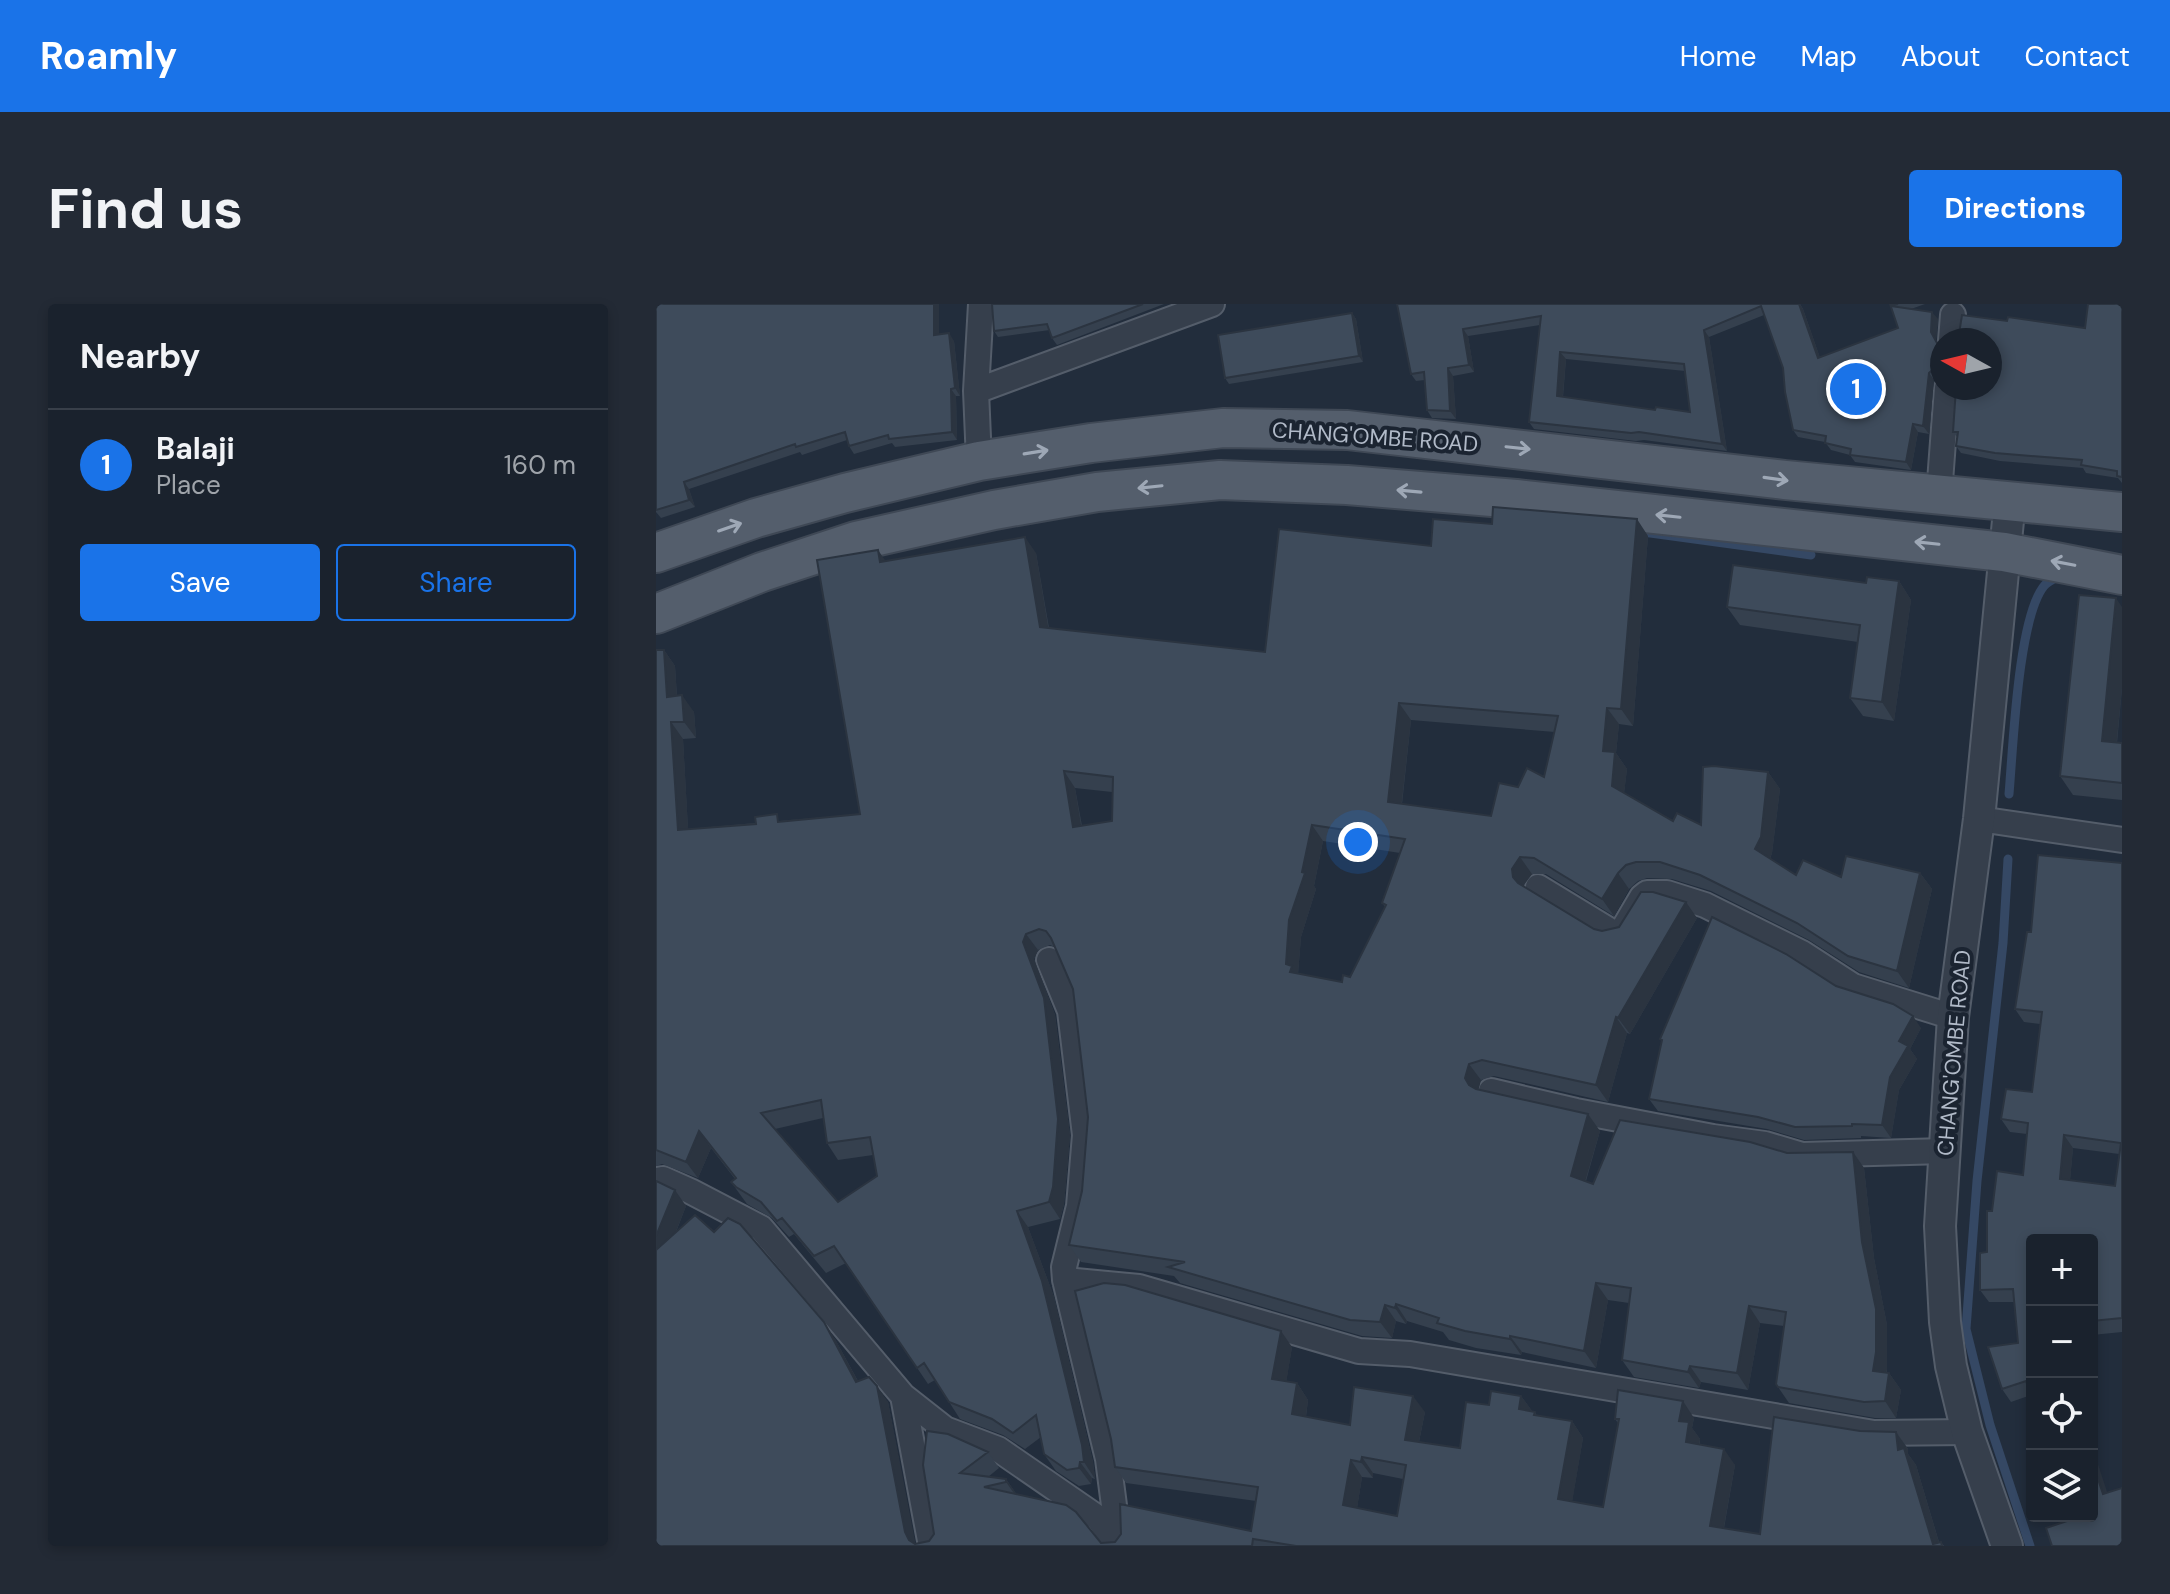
<!DOCTYPE html>
<html lang="en">
<head>
<meta charset="utf-8">
<style>
	:root { --surface:#1a222d; --page:#232a35; --text:#f1f3f6; --muted:#9fa4aa; --line:#383f49; --accent:#1a73e8 }
	body { margin:0; font-family:"DM Sans",sans-serif; background:var(--page); color:var(--text) }
	.controls { position:absolute; right:24px; bottom:24px; display:grid; overflow:hidden; border-radius:8px; box-shadow:0 4px 12px #0003 }
	.controls button { width:72px; height:72px; display:grid; place-items:center; padding:0; border:0; border-bottom:2px solid var(--line); background:var(--surface); color:var(--text); font:40px sans-serif }
	.compass { position:absolute; left:1274px; top:24px; width:72px; height:72px; border-radius:50%; background:var(--surface); box-shadow:0 4px 12px #0003; rotate:278deg }
	.you { position:absolute; left:702px; top:538px; width:28px; height:28px; margin:-20px; border:6px solid #fff; border-radius:50%; background:#1a73e8; box-shadow:0 0 0 12px #1a73e833 }
	.badge { display:grid; place-items:center; width:52px; height:52px; border-radius:50%; background:var(--accent); color:#fff; font-size:26px; font-weight:700 }
	.pin { position:absolute; translate:-50% -50%; border:4px solid #fff; box-shadow:0 2px 8px #0006 }
	.list { margin:0; padding:0; list-style:none }
	h2 { display:flex; justify-content:space-between; align-items:center; height:104px; margin:0; padding:0 32px; font-size:34px }
	h2 small { font-size:26px; font-weight:400; color:var(--muted) }
	.list li { display:grid; grid-template-columns:52px 1fr auto; gap:24px; align-items:center; box-sizing:border-box; height:112px; padding:0 32px; border-top:2px solid var(--line) }
	.list b { display:block; font-size:30px; white-space:nowrap }
	.list p { margin:0; font-size:26px; white-space:nowrap; color:var(--muted) }
	.list em { font-size:26px; font-style:normal; color:var(--muted) }
	.actions { display:flex; gap:16px; padding:24px 32px }
	.actions a { flex:1; padding:18px 0; border:2px solid var(--accent); border-radius:8px; text-align:center; font-size:28px; color:var(--accent) }
	.actions .main { background:var(--accent); color:#fff }
	.icon { flex:none; width:44px; height:44px; fill:none; stroke:currentColor; stroke-width:2; stroke-linecap:round; stroke-linejoin:round }
	.map { position:relative; flex:none; width:1466px; height:1242px; overflow:hidden; border-radius:8px }
	header { display:flex; align-items:center; gap:48px; box-sizing:border-box; height:112px; padding:0 40px; background:var(--accent); color:#fff }
	header strong { font-size:38px }
	nav { display:flex; gap:44px; margin-inline-start:auto; font-size:28px }
	.intro { display:flex; align-items:center; justify-content:space-between; box-sizing:border-box; height:192px; padding:0 48px }
	h1 { margin:0; font-size:56px }
	.button { padding:20px 36px; border-radius:8px; background:var(--accent); color:#fff; font-size:28px; font-weight:700 }
	main { display:flex; gap:48px; padding:0 48px }
	aside { flex:1; background:var(--surface); border-radius:8px; box-shadow:0 4px 12px #0003 }
	.map>svg:first-child { display:block }
</style>
</head>
<body>
<header>
<strong>Roamly</strong>
<nav><a>Home</a><a>Map</a><a>About</a><a>Contact</a></nav>
</header>
<div class="intro"><h1>Find us</h1><a class="button">Directions</a></div>
<main>
<aside>
<h2>Nearby<small></small></h2>
<ul class="list">
<li><span class="badge">1</span><div><b>Balaji</b><p>Place</p></div><em>160 m</em></li>
</ul>
<div class="actions"><a class="main">Save</a><a>Share</a></div>
</aside>
<div class="map">
<svg width="1466" height="1242" viewBox="0 0 1466 1242">
	<rect width="100%" height="100%" fill="#222d3c"/>
	<g fill="none" stroke-linecap="round" stroke-linejoin="round">
		<!-- stream -->
		<path stroke="#354864" stroke-width="9" d="M987 228 1155 251
			M1353 490C1357 445 1362 314 1388 282 1391 278 1398 275 1403 272
			M1352 555 1347 639 1321 877 1310 1025 1334 1121 1374 1242"/>
		<defs>
			<path id="minor" d="M1295 36 1297 11
				M320 87 556 0
				M323 157 320 87 325 0
				M1283 191 1291 84
				M1323 515 1466 536
				M882 583 956 628 966 627 986 593 991 589H1011L1049 601 1146 649 1197 682 1297 713
				M393 656 414 707 429 831 423 902 408 963 409 976 452 1155 463 1240
				M835 787 920 807 1057 833 1109 840 1146 851 1289 847
				M0 876 7 875 34 887 105 924 247 1092 289 1125 342 1145 442 1214 462 1242
				M409 976 483 983 703 1047 754 1050 1218 1129 1311 1128
				M247 1092 275 1242"/>
			<path id="tertiary" d="M1351 1242 1311 1128 1295 1062 1289 1018 1284 922 1297 713 1323 515 1354 196"/>
			<path id="primary" d="M0 249 100 214 189 189 323 157 435 139 567 124 691 126 1129 176 1466 208
				M0 310 106 268 200 237 338 206 441 188 564 176 691 181 860 195 1348 248 1466 271"/>
		</defs>
		<!-- minor casing -->
		<use href="#minor" stroke="#545d6a" stroke-width="28"/>
		<!-- tertiary casing -->
		<use href="#tertiary" stroke="#545d6a" stroke-width="34"/>
		<!-- primary casing -->
		<use href="#primary" stroke="#3f4855" stroke-width="42"/>
		<!-- minor -->
		<use href="#minor" stroke="#363f4c" stroke-width="24"/>
		<!-- tertiary -->
		<use href="#tertiary" stroke="#363f4c" stroke-width="30"/>
		<!-- primary -->
		<use href="#primary" stroke="#545e6c" stroke-width="38"/>
	</g>
	<!-- wall -->
	<path fill="#35404e" fill-rule="evenodd" d="M0 0H283V30L298 37 304 92H300L301 136 239 143 236 139 198 150 193 142 191 136 146 151 144 148 33 185 39 203 5 214 0 208Z
		M336 0H508L401 41 396 34 394 26 342 33 338 27Z
		M741 0H1144L1147 5 1164 54 1242 24 1234 0H1269L1255 5 1282 15 1280 36 1283 42H1286V70L1278 76 1273 130 1262 128 1255 166 1199 158 1194 151 1175 146 1169 138 1142 133 1137 126 1127 64 1108 11 1053 33 1071 147 988 136 980 137 878 125 873 118 884 21 812 32 818 68 797 72 800 115 776 114 771 106 769 76 760 77 755 70ZM910 55 1029 67 1034 108 999 106 907 93Z
		M1466 0V179L1462 174 1430 169 1427 164 1344 157 1305 149 1300 142 1301 133 1297 128 1351 17 1429 24Z
		M696 9 700 15 707 58 573 80 569 74Z
		M992 232 977 422 963 420 960 449 971 465 968 489 1017 517 1045 521 1112 468 1124 485 1116 549 1114 555 1140 571 1185 573 1264 569 1276 585 1253 684 1203 668 1153 636 1055 587 1016 575 991 574 982 577 973 585 958 612 890 570H876L867 582 938 625 946 627 1041 614 974 730 971 729 952 798 838 772 825 776 822 786 944 827 930 877 937 880 1131 849 1197 848 1208 864 1218 954 1231 1021V1069H1233L1245 1086 1240 1114H1219L1133 1099 1120 1080 1128 1022 1104 1019 1092 1086 1045 1078 1043 1084 978 1073 966 1056 973 999 952 996 940 1064 866 1048 865 1051 820 1044 793 1036 787 1028 751 1017 750 1020 740 1017 736 1034 706 1032 524 979 518 972 425 958 413 941 426 887 432 813 417 685 399 643 394 641 382 646 378 655 399 711 414 831 408 900 404 915 372 923 398 993 437 1158 439 1175 436 1174 435 1180 423 1182 400 1167 388 1150 385 1133 369 1145 347 1131 304 1115 279 1076 272 1080 190 959 170 969 138 930 133 933 116 914 91 900 75 878 79 875 55 844 42 874 6 860 0 862V346H8L19 362 21 392 38 408 40 434 27 435 32 525 204 510 230 257 380 249 393 324 609 348 775 242ZM755 416 899 428 888 473 862 483 835 512 746 500ZM419 484 456 488V517L426 522ZM667 537 744 549 726 599 729 603 694 673 686 678 642 670 645 633 660 585 658 582ZM167 814 171 839 182 856 217 851 221 872 182 898 119 825Z
		M1243 277 1255 296 1238 417 1207 412 1194 394 1202 338 1084 321 1071 303 1210 279Z
		M1466 303V384L1461 439H1466V496L1417 491 1404 472Z
		M1466 559V1028L1436 1031V936H1376L1375 1091 1355 1098 1346 1085 1362 1039 1358 998H1333L1324 986 1331 948 1336 907 1367 871 1371 830 1354 828 1345 815 1376 788 1384 720 1368 718 1359 705 1375 628ZM1417 844 1463 850 1459 882 1414 876Z
		M1180 682 1265 724 1254 745 1261 755 1243 786 1235 834 1205 832V834L1148 836 1111 825 1002 807 993 795 1006 738 1004 735Z
		M0 877 30 902 20 928 179 1035 202 1077 232 1098 259 1240 273 1237 278 1230 267 1161 332 1148 343 1164 332 1173 350 1175 361 1191 445 1239 595 1227 600 1197 470 1179 459 1163 636 1043 630 1078 641 1079 652 1096 650 1113 694 1121 769 1108 763 1138 804 1144 833 1101 865 1092 876 1107 879 1108 881 1112 916 1117 927 1134 916 1197 947 1203 962 1119 959 1115 1038 1114 1036 1124 1044 1135V1141L1079 1161 1068 1224 1104 1230 1204 1127 1240 1128 1252 1145V1150L1260 1161 1283 1238H1285L1288 1242H0ZM717 1169 747 1175 741 1212 701 1204 706 1173 717 1174Z"/>
	<!-- shaded-wall -->
	<path fill="#2b3440" d="M278 0H283V39L278 31Z
		M1143 0 1147 5 1167 62 1162 54Z
		M1276 8 1282 15 1280 36 1286 47 1275 28Z
		M696 9 700 15 707 58 703 52Z
		M807 25 812 32 818 68 813 61Z
		M1048 26 1053 33 1071 147 1066 140Z
		M293 29 298 37 304 92 299 84Z
		M904 48 910 55 906 100 901 92Z
		M792 64 797 72 800 115 794 107Z
		M1273 69 1278 76 1273 130 1267 122Z
		M295 85 300 92 301 136 296 128Z
		M1257 120 1262 128 1255 166 1250 158Z
		M28 178 33 185 39 203 33 196Z
		M981 215 992 232 977 422 965 405Z
		M369 233 380 249 395 340 384 323Z
		M222 246 233 262 224 258Z
		M1243 277 1255 296 1238 417 1226 398Z
		M1460 294 1466 303V384L1459 455 1446 437Z
		M8 346 19 362 22 409 11 393Z
		M26 391 38 408 40 434 28 418Z
		M743 399 755 416 744 514 732 498Z
		M951 404 963 420 960 449 971 465 967 498 956 482 947 447Z
		M15 418 27 435 33 542 22 526Z
		M408 467 419 484 428 539 417 523Z
		M1112 468 1124 485 1116 549 1111 562 1099 545Z
		M656 521 667 537 658 582 660 585 645 633 642 670 646 685 630 660 633 616 646 568Z
		M864 553 876 570 867 582 869 589 857 573 856 565Z
		M962 569 973 585 958 612 946 595Z
		M1264 569 1276 585 1253 684 1241 667Z
		M1030 598 1041 614 974 730 962 714Z
		M370 630 382 646 378 655 399 711 414 831 408 900 404 915 393 898 367 638Z
		M1257 712 1265 724 1254 745 1261 755 1243 786 1235 834 1226 821 1234 773 1243 737Z
		M960 713 971 729 952 798 940 781Z
		M813 760 825 776 821 791 824 797 809 774Z
		M932 810 944 827 926 888 915 872Z
		M43 827 55 844 42 874 30 858Z
		M1408 831 1417 844 1413 888 1404 875Z
		M1197 848 1208 864 1218 954 1231 1021V1065L1228 1083 1217 1067 1206 938Z
		M19 886 30 902 3 970 0 966V932Z
		M361 907 372 923 398 993 437 1158 439 1175 428 1158Z
		M940 979 952 996 940 1064 928 1047Z
		M740 1000 751 1017 750 1020 739 1004Z
		M729 1001 740 1017 736 1034 724 1018Z
		M1093 1002 1104 1019 1092 1086 1081 1069Z
		M168 1018 179 1035 211 1094 200 1078Z
		M625 1027 636 1043 628 1092 616 1075Z
		M854 1032 866 1048 865 1051 854 1035Z
		M1034 1062 1045 1078 1043 1084 1032 1068Z
		M1233 1069 1245 1086 1240 1114 1229 1097Z
		M641 1079 652 1096 648 1127 636 1110Z
		M221 1082 232 1098 260 1242H257L249 1228Z
		M757 1092 769 1108 760 1152 749 1136Z
		M865 1092 877 1108 863 1105Z
		M1027 1097 1038 1114 1036 1124 1044 1135 1042 1155 1030 1138 1023 1117Z
		M916 1117 927 1134 914 1211 902 1195Z
		M1240 1128 1252 1145V1150L1260 1161 1284 1242 1277 1240 1242 1146Z
		M1436 1142 1456 1203 1447 1190 1436 1157Z
		M1068 1145 1079 1161 1065 1239 1054 1222Z
		M706 1153 717 1169V1174L705 1158Z
		M695 1156 706 1173 699 1217 687 1201Z
		M424 1158 436 1174 435 1180 423 1164Z
		M350 1175 362 1192V1195L350 1178Z"/>
	<!-- building -->
	<path fill="#3e4b5b" stroke="#2b3440" stroke-width="2" fill-rule="evenodd" d="M0 0H278V31L293 29 299 84 295 85 296 128 233 135 232 131 193 142 189 128 140 143 139 140 28 178 33 196 0 206Z
		M336 0H487L396 34 391 20 338 27Z
		M741 0H1143L1162 54 1242 24 1234 0H1242L1235 2 1276 8 1275 28 1282 41 1286 42V62L1280 63 1273 69 1267 122 1257 120 1250 158 1194 151 1195 145 1169 139 1170 132 1137 126 1129 88 1127 64 1105 2 1048 26 1066 140 983 128 975 129 873 118 885 12 807 25 813 61 792 64 794 107 771 106 768 68 755 70ZM904 48 1028 60 1034 108 1000 103 999 106 901 92Z
		M1432 0H1466V173L1461 172V167L1425 161 1426 156 1339 149 1300 142 1302 128H1297L1300 84H1334V36H1302L1306 11 1351 17 1352 13 1429 24Z
		M696 9 703 52 569 74 562 31Z
		M837 203 981 215 965 405 951 404 947 447 959 448 956 482 1017 517 1021 509 1045 521 1047 463 1058 462 1112 468 1105 533 1099 545 1140 571 1147 556 1185 573 1190 552 1264 569 1241 667 1192 652 1141 619 1044 571 1004 558H980L970 561 962 569 946 595 878 554 864 553 856 565 857 573 862 579 938 625 946 627 963 623 985 588H997L1030 598 962 714 960 713 940 781 826 756 813 760 809 774 813 781 820 785 932 810 915 872 937 880 964 816 1094 838 1131 849 1197 848 1206 938 1220 1005V1048L1217 1067 1233 1069 1229 1097 1208 1098 1122 1083 1120 1080 1130 1008 1093 1002 1081 1069 1034 1062 1032 1068 966 1056 975 984 940 979 928 1047 854 1032V1035L809 1027 781 1019 783 1014 740 1000 739 1004 729 1001 724 1018 694 1016 512 963 529 958 413 941 426 887 432 813 417 685 395 634 390 627 383 625 370 630 367 638 388 694 402 815 397 883 393 898 361 907 386 977 426 1141 428 1158H424L423 1164 411 1166 388 1150 380 1111 357 1129 336 1115 293 1098 268 1059 261 1064 178 942 158 952 126 914 121 917 105 898 80 883 75 878 80 874 43 827 30 858 0 846V346H8L11 393 26 391 28 418H15L22 526 100 520 99 513 121 510 122 518 204 510 161 256 222 246 224 258 369 233 384 323 609 348 623 225 775 242 777 215 836 220ZM743 399 902 412 888 473 871 464 862 483 843 479 835 512 732 498ZM408 467 457 473 456 517 417 523ZM656 521 749 535 726 599 730 601 694 673 687 671 686 678 634 668 636 662 630 660 633 616 649 569 646 568ZM165 796 171 839 214 833 221 872 182 898 105 809Z
		M1077 261 1210 279 1211 273 1243 277 1226 398 1194 394 1204 321 1071 303Z
		M1423 291 1460 294 1446 437 1466 439V479L1404 472Z
		M1382 551 1466 559V1014L1436 1017V936H1376V1093L1370 1077 1346 1085 1332 1043 1362 1039 1357 985 1324 986V949L1331 948V907H1336L1341 867 1367 871 1372 819 1345 815 1350 785 1376 788 1386 708 1359 705 1371 628H1375ZM1408 831 1465 839 1459 882 1404 875Z
		M1056 613 1130 650 1180 682 1237 700 1257 712 1243 737 1252 742 1234 773 1226 821 1196 820V822L1139 823 1102 813 993 795 1006 736 1004 735Z
		M0 877 19 886 0 932Z
		M39 911 58 928 72 914 84 920 168 1018 200 1078 213 1073 221 1082 249 1228 253 1236 259 1240 273 1237 278 1230 267 1161 271 1127 292 1130 332 1148 304 1169 350 1175V1178L328 1183 410 1201 420 1208 445 1239 459 1238 465 1230 464 1200 595 1227 602 1183 459 1163 455 1135 419 987 448 979 469 981 625 1027 616 1075 641 1079 636 1110 694 1121 698 1083 757 1092 749 1136 804 1144 810 1098 833 1101 835 1087 865 1092 863 1105 879 1108 878 1111 916 1117 902 1195 947 1203 963 1115H959L962 1086 1027 1097 1023 1117 1033 1118 1030 1138 1068 1145 1054 1222 1104 1230 1118 1113 1204 1127 1240 1128 1242 1146 1248 1144 1277 1240 1285 1238 1286 1242H640L597 1235 596 1242H0V946ZM706 1153 750 1161 741 1212 687 1201 695 1156 705 1158Z
		M1436 1157 1447 1190 1466 1184V1242H1396L1390 1224 1411 1217 1410 1212H1436Z"/>
	<!-- one-way arrows -->
	<defs><path id="oneway-shaft" d="M-6 0H5M1.5-3L5.5 0L1.5 3" fill="none" stroke-width="1.6" stroke-linecap="round" stroke-linejoin="round" transform="scale(2)"/></defs>
	<g stroke="#9ea8b6">
		<use href="#oneway-shaft" transform="translate(862 144) rotate(6)"/>
		<use href="#oneway-shaft" transform="translate(380 148) rotate(-9)"/>
		<use href="#oneway-shaft" transform="translate(1120 175) rotate(8)"/>
		<use href="#oneway-shaft" transform="translate(494 183) rotate(174)"/>
		<use href="#oneway-shaft" transform="translate(753 187) rotate(-175)"/>
		<use href="#oneway-shaft" transform="translate(1012 212) rotate(-174)"/>
		<use href="#oneway-shaft" transform="translate(74 223) rotate(-19)"/>
		<use href="#oneway-shaft" transform="translate(1271 239) rotate(-174)"/>
		<use href="#oneway-shaft" transform="translate(1407 259) rotate(-169)"/>
	</g>
	<g text-anchor="middle" dominant-baseline="central" stroke-width="8" stroke-linejoin="round" paint-order="stroke">
		<!-- street labels -->
		<g font-size="22" fill="#b1bac8" stroke="#1b2431">
			<text transform="translate(719 133) rotate(4)">CHANG'OMBE ROAD</text>
			<text transform="translate(1298 749) rotate(-85)">CHANG'OMBE ROAD</text>
		</g>
	</g>
</svg>
<div class="controls">
<button>+</button>
<button>−</button>
<button><svg class="icon" aria-label="locate" viewBox="0 0 24 24"><circle cx="12" cy="12" r="6"/><path d="M12 2v4M12 18v4M2 12h4M18 12h4"/></svg></button>
<button><svg class="icon" aria-label="layers" viewBox="0 0 24 24"><path d="M12 4l9 5-9 5-9-5zM3 14l9 5 9-5"/></svg></button>
</div>
<svg class="compass" viewBox="-18 -18 36 36"><path d="M0-13l5 13h-10z" fill="#e53935"/><path d="M0 13l5-13h-10z" fill="#9fa4aa"/></svg>
<div class="you"></div>
<div class="pin badge" style="left:1200px;top:85px">1</div>
</div>
</main>
</body>
</html>
